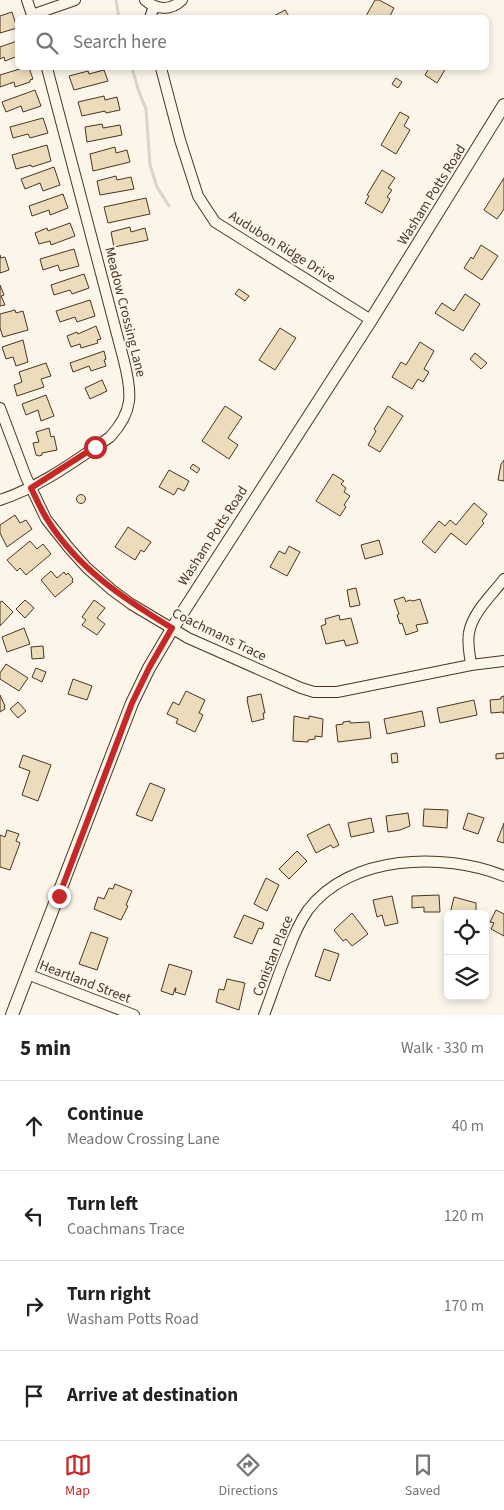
<!DOCTYPE html>
<html lang="en">
<head>
<meta charset="utf-8">
<style>
	:root { --surface:#fff; --page:#f2f2f2; --text:#222; --muted:#767676; --line:#e0e0e0; --accent:#c62828 }
	body { margin:0; font-family:"Source Sans 3",sans-serif; background:var(--page); color:var(--text) }
	.controls { position:absolute; right:15px; bottom:15px; display:grid; overflow:hidden; border-radius:8px; box-shadow:0 2px 8px #0003 }
	.controls button { width:45px; height:45px; display:grid; place-items:center; padding:0; border:0; border-bottom:1px solid var(--line); background:var(--surface); color:var(--text); font:25px sans-serif }
	.stop { position:absolute; width:15px; height:15px; margin:-11px; border:4px solid #c62828; border-radius:50%; background:#fff }
	.stop.end { background:#c62828; border-color:#fff; box-shadow:0 1px 5px #0008 }
	.list { margin:0; padding:0; list-style:none }
	h2 { display:flex; justify-content:space-between; align-items:center; height:65px; margin:0; padding:0 20px; font-size:21px }
	h2 small { font-size:16px; font-weight:400; color:var(--muted) }
	.list li { display:grid; grid-template-columns:32px 1fr auto; gap:15px; align-items:center; box-sizing:border-box; height:90px; padding:0 20px; border-top:1px solid var(--line) }
	.list b { display:block; font-size:19px; white-space:nowrap }
	.list p { margin:0; font-size:16px; white-space:nowrap; color:var(--muted) }
	.list em { font-size:16px; font-style:normal; color:var(--muted) }
	.icon { flex:none; width:28px; height:28px; fill:none; stroke:currentColor; stroke-width:2; stroke-linecap:round; stroke-linejoin:round }
	.map { position:relative; flex:none; width:504px; height:1015px; overflow:hidden }
	.search { position:absolute; background:var(--surface); box-shadow:0 2px 8px #0003; left:15px; right:15px; top:15px; height:55px; display:flex; align-items:center; gap:12px; box-sizing:border-box; padding:0 18px; border-radius:8px; color:var(--muted); font-size:19px }
	.sheet { height:425px; background:var(--surface) }
	nav { display:flex; justify-content:space-around; align-items:center; box-sizing:border-box; height:70px; border-top:1px solid var(--line); background:var(--surface); font-size:14px; color:var(--muted) }
	nav a { display:grid; justify-items:center; gap:2px }
	nav .on { color:var(--accent) }
	.map>svg:first-child { display:block }
</style>
</head>
<body>
<div class="map">
<svg width="504" height="1015" viewBox="0 0 504 1015">
	<rect width="100%" height="100%" fill="#fbf6e9"/>
	<g fill="none" stroke-linecap="round" stroke-linejoin="round">
		<!-- stream -->
		<path stroke="#dcd4c6" stroke-width="3" d="M116 0 119 18
			M132 68 139 92 146 109 150 165 157 187 169 206"/>
	</g>
	<!-- building -->
	<path fill="#ecdcbc" stroke="#4a3520" d="M375 0H379L394 8 389 18H370L366 16Z
		M285 10 290 18H270Z
		M12 12 17 28 0 33V16Z
		M17 41 18 56 5 61 4 57 0 59V47Z
		M23 68H29L33 79 30 80V82L15 87 14 82 0 87V75Z
		M429 68H446L437 83 425 75Z
		M104 70 108 81 74 90 69 76 88 71 89 74Z
		M396 78 402 82 398 88 392 84Z
		M35 90 41 106 23 112 21 106 6 112 2 102Z
		M104 96 105 100 117 97 120 110 106 113 105 111 82 116 78 102Z
		M400 112 409 117 404 126 410 130 396 154 381 145Z
		M43 118 48 133 30 138 28 134 13 138 10 127Z
		M102 124 103 128 120 125 122 135 87 142 85 127Z
		M47 145 51 161 32 167 31 165 16 169 12 155Z
		M115 147 116 153 127 150 130 162 93 171 90 154Z
		M54 167 60 185 43 191 40 183 25 189 21 179Z
		M382 170 395 178 388 188 392 190 387 197 390 199 382 213 365 203 369 196 367 195Z
		M116 176 117 180 131 177 134 189 100 195 97 181Z
		M504 178V209L497 219 484 210Z
		M63 194 68 208 50 215 49 210 32 216 29 206Z
		M146 198 150 214 108 223 104 207Z
		M70 223 75 236 51 245 50 241 39 244 35 233 47 228 48 231Z
		M130 227 131 232 145 228 148 240 114 247 111 232Z
		M481 245 498 256 482 280 464 268 471 257 473 259Z
		M74 249 79 266 60 271 58 265 43 270 40 259Z
		M0 255 1 258 5 257 9 270 0 273Z
		M84 274 89 288 72 294 70 290 54 295 51 285Z
		M0 285 4 295 1 296 5 305 0 306Z
		M239 289 249 296 245 301 235 294Z
		M465 294 480 304 463 331 435 313 442 303 454 311Z
		M90 300 95 316 77 322 75 317 60 322 56 311Z
		M15 310 16 313 23 311 28 330 3 337 0 328V314Z
		M96 326 101 339 97 340 98 343 81 348 80 344 71 347 67 336 77 332 78 334Z
		M280 328 296 338 275 370 259 360Z
		M23 340 28 362 16 366 13 357 6 359 2 347Z
		M420 342 434 351 424 369 429 372 423 382 418 379 412 389 392 377 401 362 406 365Z
		M104 351 106 359 104 360 106 366 91 371 89 366 73 372 70 363Z
		M475 353 487 363 481 369 470 359Z
		M46 363 51 376 41 379 44 387 17 396 14 385 22 382 19 372Z
		M102 380 107 391 90 399 85 388Z
		M46 395 54 416 41 421 38 410 26 415 22 404Z
		M225 406 242 417 228 438 238 445 229 459 202 441Z
		M388 406 403 416 380 452 368 445 376 431 374 429Z
		M49 428 51 437 54 436 57 450 42 453V455L39 456 36 455 33 443 39 442 36 432Z
		M504 460V481L498 480 501 464Z
		M193 464 200 469 197 473 190 468Z
		M169 470 189 481 184 491 178 488 174 495 159 487Z
		M333 474 344 481 341 484 346 488 344 492 350 496 344 505 346 507 340 516 316 501Z
		M76.5 499a4.5 4.5 0 1 1 9 0a4.5 4.5 0 1 1-9 0Z
		M474 503 487 514 482 521 484 523 466 545 451 533 435 553 422 542 439 521 445 526 450 520 456 525Z
		M15 515 20 523 26 520 32 529 7 547 0 533V525Z
		M128 527 151 542 144 552 141 550 135 560 115 547Z
		M379 540 383 554 365 559 361 545Z
		M30 541 37 549 43 544 51 554 26 575 20 568 17 571 7 560Z
		M289 546 300 552 287 576 270 567 279 551 285 554Z
		M51 571 57 578 64 572 66 575 68 573 73 579 72 580 73 582 55 597 41 580Z
		M356 588 360 605 350 607 347 590Z
		M404 597 406 602 407 601 410 600 413 601 420 599 428 623 416 625 418 631 406 635 402 623 400 624 397 615 399 614 394 600Z
		M25 600 34 608 25 618 16 609Z
		M94 600 105 608 97 618 105 624 97 635 82 625 86 620 82 617Z
		M2 601 13 612 0 626V602Z
		M339 615 340 620 351 618 358 643 346 646 344 640 326 644 321 626 326 624 325 619Z
		M24 628 30 644 7 652 2 637Z
		M43 646 44 658 32 659 31 647Z
		M6 664 28 678 19 691 0 679V673Z
		M36 668 46 672 42 682 32 677Z
		M73 679 92 686 87 700 68 694Z
		M186 691 205 700 199 713 203 715 195 732 176 723 178 719 167 714 173 702 179 705Z
		M261 694 265 713H263L264 719 252 722 247 700H248L247 697Z
		M0 695 5 706H4L5 709 0 712Z
		M504 696V714L503 712 491 713 490 700 501 699V697Z
		M474 700 477 715 440 723 437 708Z
		M18 702 26 711 18 718 10 709Z
		M422 711 425 726 387 734 384 719Z
		M294 716 309 719V716L323 719 322 737 315 736V739L308 740V742L293 741Z
		M350 721V723L369 722 371 738 338 742 336 725 343 724V722Z
		M397 753 398 762 392 763 391 754Z
		M504 753V758L496 759V754Z
		M23 755 51 765 38 801 22 795 30 771 19 767Z
		M150 783 165 789 152 821 136 815Z
		M424 809 448 810 447 828 423 826Z
		M408 813 410 826 400 830 388 832 386 816Z
		M468 813 484 818 478 834 463 829Z
		M371 818 374 832 351 837 348 823Z
		M504 823V843L497 841Z
		M329 824 339 845 333 848 331 845 316 853 307 835Z
		M7 830 19 834 16 841 20 843 10 870 0 867V835L5 837Z
		M297 851 307 861 289 879 279 869Z
		M266 878 279 885 267 911 254 904Z
		M115 884 132 891 126 905 128 906 121 920 94 909 98 897 104 899 109 888 113 889Z
		M439 895 440 912H424V907L412 908V896Z
		M392 896 398 923 385 926 382 915 377 917 373 900Z
		M454 897 476 903V914H450Z
		M496 910 504 914V936L491 929 494 923 490 922Z
		M352 913 368 934 352 946 346 939 343 941 334 930Z
		M244 915 264 923 262 929 259 928 252 944 234 937Z
		M91 932 108 938 97 970 79 964Z
		M324 949 339 954 330 981 315 976Z
		M169 964 192 971 185 995 175 992 176 988H175L173 995 161 991Z
		M227 979 245 983 239 1010 216 1002 219 989 224 990Z"/>
	<g fill="none" stroke-linecap="round" stroke-linejoin="round">
		<defs>
			<path id="minor" d="M27 0 33 18
				M145 0C156 10 171 11 182 0
				M32 15 75 0
				M150 18 154 6
				M161 68 180 140 198 196 215 222 371 320
				M0 408 26 477 46 519 69 548 87 568 112 590 131 604 188 638 301 688 314 692H337L471 665 504 661
				M0 500C40 487 75 461 110 437 134 411 132 393 124 361L47 68
				M471 665C470 655 467 643 469 633 472 613 492 595 504 579
				M27 974 134 1015
				M264 1015C272 994 279 972 288 951 293 937 299 923 308 910 350 854 444 852 504 876"/>
			<path id="tertiary" d="M12 1015 132 703 149 668 172 629 371 320 504 105"/>
		</defs>
		<!-- minor casing -->
		<use href="#minor" stroke="#4a3520" stroke-width="12"/>
		<!-- tertiary casing -->
		<use href="#tertiary" stroke="#4a3520" stroke-width="14"/>
		<!-- minor -->
		<use href="#minor" stroke="#fbf6e9" stroke-width="10"/>
		<!-- tertiary -->
		<use href="#tertiary" stroke="#fbf6e9" stroke-width="12"/>
	</g>
	<g fill="none" stroke-linecap="round" stroke-linejoin="round">
		<!-- route -->
		<path stroke="#c62828" stroke-width="6" d="M59 896 132 703 149 668 172 628C124 599 77 568 47 519 41 510 36 498 31 488L95 447"/>
	</g>
	<g text-anchor="middle" dominant-baseline="central" stroke-width="4" stroke-linejoin="round" paint-order="stroke">
		<!-- street labels -->
		<g font-size="14" fill="#4a3520" stroke="#fbf6e9">
			<text transform="translate(432 195) rotate(-58)">Washam Potts Road</text>
			<text transform="translate(282 247) rotate(32)">Audubon Ridge Drive</text>
			<text transform="translate(125 312) rotate(76)">Meadow Crossing Lane</text>
			<text transform="translate(213 536) rotate(-57)">Washam Potts Road</text>
			<text transform="translate(219 635) rotate(26)">Coachmans Trace</text>
			<text transform="translate(273 956) rotate(-68)">Conistan Place</text>
			<text transform="translate(85 982) rotate(21)">Heartland Street</text>
		</g>
	</g>
</svg>
<div class="controls">
<button><svg class="icon" aria-label="locate" viewBox="0 0 24 24"><circle cx="12" cy="12" r="6"/><path d="M12 2v4M12 18v4M2 12h4M18 12h4"/></svg></button>
<button><svg class="icon" aria-label="layers" viewBox="0 0 24 24"><path d="M12 4l9 5-9 5-9-5zM3 14l9 5 9-5"/></svg></button>
</div>
<div class="stop" style="left:95px;top:447px"></div>
<div class="stop end" style="left:59px;top:896px"></div>
<div class="search"><svg class="icon" aria-label="search" viewBox="0 0 24 24"><circle cx="10" cy="10" r="6"/><path d="M15 15l6 6"/></svg>Search here</div>
</div>
<section class="sheet">
<h2>5 min<small>Walk · 330 m</small></h2>
<ul class="list">
<li><svg class="icon" aria-label="ahead" viewBox="0 0 24 24"><path d="M12 20V5M6 11l6-6 6 6"/></svg><div><b>Continue</b><p>Meadow Crossing Lane</p></div><em>40 m</em></li>
<li><svg class="icon" aria-label="left" viewBox="0 0 24 24"><path d="M17 20v-9H6M10 6l-5 5 5 5"/></svg><div><b>Turn left</b><p>Coachmans Trace</p></div><em>120 m</em></li>
<li><svg class="icon" aria-label="right" viewBox="0 0 24 24"><path d="M7 20v-9h11M14 6l5 5-5 5"/></svg><div><b>Turn right</b><p>Washam Potts Road</p></div><em>170 m</em></li>
<li><svg class="icon" aria-label="arrive" viewBox="0 0 24 24"><path d="M6 21V4h12l-3 4 3 4H6"/></svg><div><b>Arrive at destination</b></div></li>
</ul>
</section>
<nav>
<a class="on"><svg class="icon" aria-label="map" viewBox="0 0 24 24"><path d="M3 6l6-2 6 2 6-2v14l-6 2-6-2-6 2zM9 4v14M15 6v14"/></svg>Map</a>
<a><svg class="icon" aria-label="directions" viewBox="0 0 24 24"><path d="M12 3l9 9-9 9-9-9zM9 14v-3h6M13 9l2 2-2 2"/></svg>Directions</a>
<a><svg class="icon" aria-label="saved" viewBox="0 0 24 24"><path d="M7 4h10v16l-5-4-5 4z"/></svg>Saved</a>
</nav>
</body>
</html>
